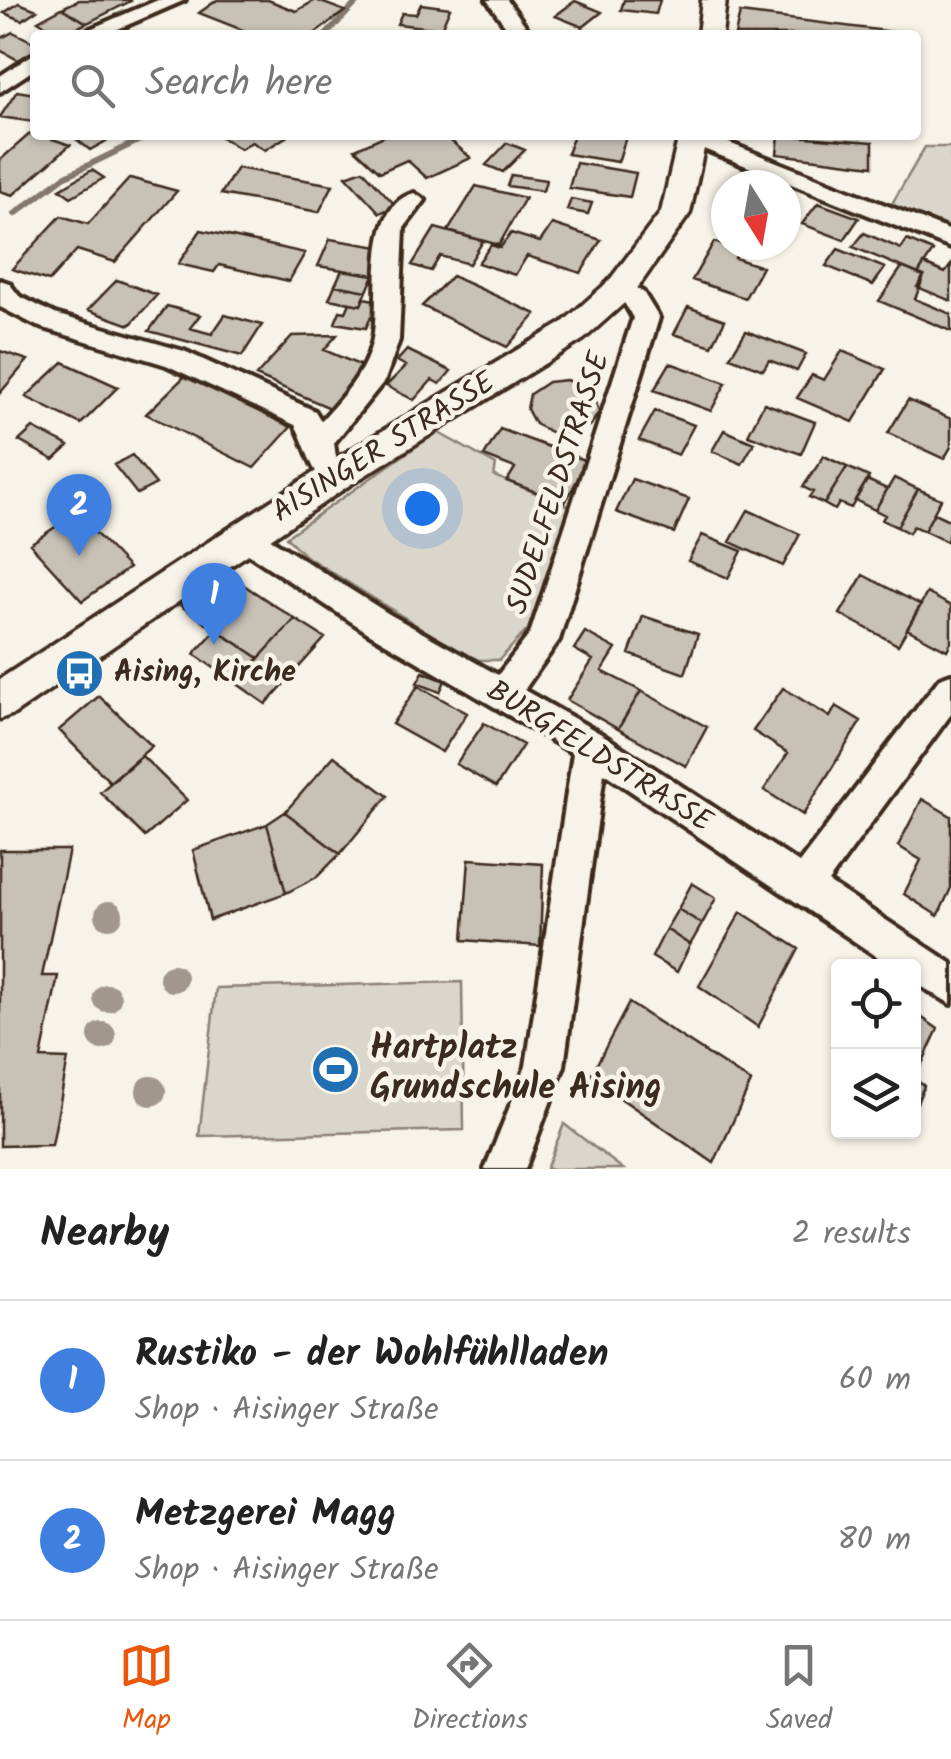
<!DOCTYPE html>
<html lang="en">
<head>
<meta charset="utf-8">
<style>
	:root { --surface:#fff; --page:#f2f2f2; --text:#222; --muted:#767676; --line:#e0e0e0; --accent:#ea580c }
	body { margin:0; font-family:Kalam,sans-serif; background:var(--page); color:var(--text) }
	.controls { position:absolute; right:30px; bottom:30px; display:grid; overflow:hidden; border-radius:10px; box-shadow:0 2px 8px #0004 }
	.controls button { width:90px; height:90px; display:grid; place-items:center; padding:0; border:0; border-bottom:2px solid var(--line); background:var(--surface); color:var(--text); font:50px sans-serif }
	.compass { position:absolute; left:711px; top:170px; width:90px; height:90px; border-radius:50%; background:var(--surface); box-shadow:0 2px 8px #0004; rotate:169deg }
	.you { position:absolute; left:422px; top:508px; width:35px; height:35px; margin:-25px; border:8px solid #fff; border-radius:50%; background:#1a73e8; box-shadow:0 0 0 15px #1a73e833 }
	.badge { display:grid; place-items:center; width:65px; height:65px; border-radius:50%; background:var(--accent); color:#fff; font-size:32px; font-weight:700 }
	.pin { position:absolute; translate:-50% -82px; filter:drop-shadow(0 2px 5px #0008) }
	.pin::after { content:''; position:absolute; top:52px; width:35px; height:30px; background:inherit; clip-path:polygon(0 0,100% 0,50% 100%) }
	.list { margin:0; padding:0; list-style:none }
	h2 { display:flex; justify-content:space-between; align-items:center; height:130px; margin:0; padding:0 40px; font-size:42px }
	h2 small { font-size:32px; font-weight:400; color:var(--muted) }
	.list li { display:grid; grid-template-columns:65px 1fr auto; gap:30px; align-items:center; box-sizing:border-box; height:160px; padding:0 40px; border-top:2px solid var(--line) }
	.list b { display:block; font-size:38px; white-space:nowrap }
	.list p { margin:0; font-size:32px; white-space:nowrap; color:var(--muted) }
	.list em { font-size:32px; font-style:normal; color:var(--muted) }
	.icon { flex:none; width:55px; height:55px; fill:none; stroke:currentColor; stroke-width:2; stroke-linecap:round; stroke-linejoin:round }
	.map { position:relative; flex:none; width:951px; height:1169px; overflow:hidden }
	.search { position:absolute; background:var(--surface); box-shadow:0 2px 8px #0004; left:30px; right:30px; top:30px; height:110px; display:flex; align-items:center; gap:25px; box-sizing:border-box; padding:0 35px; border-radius:10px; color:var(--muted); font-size:38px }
	.sheet { height:450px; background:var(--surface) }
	nav { display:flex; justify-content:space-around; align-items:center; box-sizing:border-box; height:140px; border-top:2px solid var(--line); background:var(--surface); font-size:28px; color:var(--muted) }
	nav a { display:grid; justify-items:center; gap:5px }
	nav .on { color:var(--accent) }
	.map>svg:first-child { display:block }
</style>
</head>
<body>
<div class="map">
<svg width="951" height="1169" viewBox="0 0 951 1169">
	<rect width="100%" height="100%" fill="#f7f3e8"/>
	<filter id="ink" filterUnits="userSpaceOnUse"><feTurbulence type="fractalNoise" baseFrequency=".01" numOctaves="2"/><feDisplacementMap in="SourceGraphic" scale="20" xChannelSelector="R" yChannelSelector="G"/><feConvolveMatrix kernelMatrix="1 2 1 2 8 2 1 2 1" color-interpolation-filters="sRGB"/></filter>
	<g filter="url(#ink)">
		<!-- green -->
		<path fill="#dbd6cb" stroke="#8b8074" stroke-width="2.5" d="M925 147H951V231L890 207Z
			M437 432 496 465 494 476 571 507 528 629 499 660H479L455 649 304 555 286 537Z
			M462 982 464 1130 199 1136 216 988Z
			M564 1124 623 1169H546Z"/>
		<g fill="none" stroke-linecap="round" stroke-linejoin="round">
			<!-- stream -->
			<path stroke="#84786c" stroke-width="6" d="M326 35 359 0
				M15 214 64 177 150 135"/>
		</g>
		<!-- building -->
		<path fill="#c8c1b6" stroke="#3b2a1e" stroke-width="2.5" d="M79 0H130L131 1 87 23 62 8Z
			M217 0H268L296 11 316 0 345 11 313 35H255L199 13Z
			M624 0H660L656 14 621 10Z
			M575 1 602 12 583 27 555 16Z
			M19 3 37 10 22 20 4 13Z
			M421 4 450 8 441 29 397 24 402 13 416 14Z
			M62 8 87 23 62 35 38 21Z
			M740 13 911 34V35H735Z
			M13 32 35 43V50L18 60 0 50V39Z
			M17 91 35 94V122L0 117Z
			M32 132 70 145 13 195 0 191V160Z
			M71 135H117L90 150Z
			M218 135H289L265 150 252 142 240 149Z
			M386 135H461L450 140 471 158 427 178 407 160 380 172 355 149Z
			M574 135H614L626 137 618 162 567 154Z
			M779 135 873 142V166L777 154Z
			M507 143 525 150 503 172 486 165Z
			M576 163 636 173 630 197 569 188Z
			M237 168 333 185 319 212 221 194Z
			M92 170 104 178 71 197 60 189Z
			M363 170 396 206 380 213 346 176Z
			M511 175 546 180 543 191 507 186Z
			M130 178 177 191 115 262 77 250 49 281 12 269 61 216 88 224Z
			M476 186 525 198 499 245 448 231Z
			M571 199 592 203 588 214 567 210Z
			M818 203 859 218 844 240 802 224Z
			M552 224 601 240 581 273 527 256 515 275 478 263 491 245 500 248 511 233 540 242Z
			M435 228 483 241 469 264 440 256 431 271 412 265Z
			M201 230 305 253 289 281 219 265 214 272 178 264Z
			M864 233 901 249 907 240 933 251 918 274 853 247Z
			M330 239 385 248 374 275 318 266Z
			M714 242 739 250 735 258 762 267 745 298 692 280Z
			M838 249 885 268 873 285 826 266Z
			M924 264 945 273 951 265V301L917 287 924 276 918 274Z
			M902 267 924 276 915 299 951 314V331L879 301Z
			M342 270 374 275 367 291 335 285Z
			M452 276 536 314 507 347 422 306Z
			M117 280 157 295 130 325 88 310Z
			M335 285 367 291 361 305 329 299Z
			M364 298 384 302 378 317 371 316 366 328 335 323 340 311 346 312 350 303 361 305Z
			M167 306 200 315 190 328 212 334 225 315 262 325 242 356 149 331Z
			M688 307 725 320 712 346 674 334Z
			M746 331 806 354 797 371 769 360 763 370 730 357Z
			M337 335 324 350 371 370 337 411 256 376 292 336Z
			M407 350 451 371 440 384 432 380 414 400 386 386 406 366 397 361Z
			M0 351 28 360 0 393Z
			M842 351 885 369 853 422 797 398 812 375 824 380Z
			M63 362 118 387 81 424 26 397Z
			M670 363 726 383 711 411 654 390Z
			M185 376 291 427 254 468 146 414Z
			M566 380 593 392 599 412 591 425 573 433 551 432 535 424 527 409 530 394 548 382Z
			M908 400 951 419V447L944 459 888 433Z
			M764 403 815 422 801 454 748 435Z
			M655 411 694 425 678 455 639 440Z
			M33 428 69 446 54 460 19 441Z
			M500 429 587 461 565 503 507 481 515 468 484 456Z
			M724 430 754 443 742 464 712 451Z
			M132 455 156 484 137 494 114 465Z
			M824 456 847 467 824 504 809 497 813 492 803 487Z
			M847 467 869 477 851 508 839 503 835 510 824 504Z
			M894 478 918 489 897 527 882 520 885 515 875 510Z
			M632 479 689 499 674 533 616 512Z
			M867 480 887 489 875 510 855 500Z
			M918 489 941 499 924 531 913 526 909 533 897 527Z
			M748 510 800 534 783 566 730 542Z
			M76 513 129 568 82 601 30 544Z
			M934 513 951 521 947 542 924 531Z
			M702 535 742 551 728 578 688 561Z
			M218 568 295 619 259 658 181 606Z
			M863 575 921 605 898 645 840 614Z
			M927 593 951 606V642L947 650 907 629Z
			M643 616 698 634 685 674 629 654Z
			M295 619 325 638 266 704 236 683Z
			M216 630 259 658 236 683 194 654Z
			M585 632 616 649 602 671 641 691 618 729 567 700 593 660 574 649Z
			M423 672 445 681 440 692 417 683Z
			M418 686 467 713 442 752 392 724Z
			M783 688 830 717 836 706 861 721 803 815 764 790 788 753 753 731Z
			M641 691 707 727 686 766 618 729Z
			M99 696 152 746 110 782 59 730Z
			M484 723 523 745 496 787 456 764Z
			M142 756 187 800 145 837 100 792Z
			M334 756 388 796 340 854 285 812Z
			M922 799 951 816V888L938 916 904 894 921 860 898 846Z
			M285 812 340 854 317 877 286 893 267 824Z
			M267 824 286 893 210 920 193 850Z
			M0 850H69L42 976H58L41 1058 68 1059 52 1145 0 1146Z
			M469 859 543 864 540 946 463 940Z
			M692 883 716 898 702 924 678 909Z
			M678 909 702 924 690 945 666 929Z
			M741 912 799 949 758 1027 699 986Z
			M666 929 690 945 677 972 652 957Z
			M629 1003 751 1082 714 1163 590 1077Z
			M914 1012 938 1029 915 1079 924 1086 914 1110Z"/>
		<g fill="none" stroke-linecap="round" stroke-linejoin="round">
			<defs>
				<path id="minor" d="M158 0H185L104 35H76Z
					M487 0H507L532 35H512Z
					M35 53V69L0 92V76Z
					M678 135H709L951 231V248L681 140Z
					M414 193 425 200 404 228 399 340 385 380 334 443 336 457 350 476 346 484C313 495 308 445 295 425L166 365 37 326 0 307V280L9 283 19 296 55 314 184 351 315 411 321 421C343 396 364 375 372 343 383 303 362 207 414 193Z
					M620 280 643 292 659 318 559 640 524 690 603 735 799 863 940 678 951 674V714L828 882 951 963V1004L914 982V966H891L604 773 564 1066 525 1169H485L526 1066 573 753 367 632 233 544 228 536 233 528 243 524 253 528 389 614 498 675 530 634 633 318 625 304 608 289Z"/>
				<path id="major" d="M702 0H726L722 35H698Z
					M679 135H707L690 213 631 297 584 339 348 486 14 714 0 719V679L324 466 562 323 609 281 661 212Z"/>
			</defs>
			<!-- minor casing -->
			<use href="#minor" stroke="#3b2a1e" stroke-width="8"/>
			<!-- major casing -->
			<use href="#major" stroke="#3b2a1e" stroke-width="7"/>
			<!-- minor -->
			<use href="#minor" fill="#f7f3e8" fill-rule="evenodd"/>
			<!-- major -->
			<use href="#major" fill="#f7f3e8" fill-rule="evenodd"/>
		</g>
		<!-- trees -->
		<g fill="#a1978c">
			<circle cx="109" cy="915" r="14"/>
			<circle cx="173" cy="978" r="14"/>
			<circle cx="107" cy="998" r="14"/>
			<circle cx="102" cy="1036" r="14"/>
			<circle cx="151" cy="1091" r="15"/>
		</g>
	</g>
	<!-- icons -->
	<defs>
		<symbol id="bus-disc" viewBox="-11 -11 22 22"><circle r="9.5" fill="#1f6fb2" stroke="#f7f3e8"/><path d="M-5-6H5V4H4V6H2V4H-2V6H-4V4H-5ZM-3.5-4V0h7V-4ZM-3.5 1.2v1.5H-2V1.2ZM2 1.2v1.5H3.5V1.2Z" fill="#fff"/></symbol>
		<symbol id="stadium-disc" viewBox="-11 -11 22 22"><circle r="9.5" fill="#1f6fb2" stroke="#f7f3e8"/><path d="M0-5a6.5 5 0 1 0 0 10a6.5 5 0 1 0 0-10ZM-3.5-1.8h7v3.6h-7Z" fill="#fff"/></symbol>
	</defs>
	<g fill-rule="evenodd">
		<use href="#bus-disc" x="52" y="646" width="55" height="55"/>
		<use href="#stadium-disc" x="308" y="1042" width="55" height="55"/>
	</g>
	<g text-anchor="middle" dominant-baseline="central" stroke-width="9" stroke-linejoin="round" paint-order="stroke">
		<!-- street labels -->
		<g font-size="30" fill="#3b2a1e" stroke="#f7f3e8">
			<text transform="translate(384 448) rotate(-32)">AISINGER STRASSE</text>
			<text transform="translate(559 483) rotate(-72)">SUDELFELDSTRASSE</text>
			<text transform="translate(599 757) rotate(32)">BURGFELDSTRASSE</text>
		</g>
		<!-- poi labels -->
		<g font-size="30" font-weight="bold" fill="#3b2a1e" stroke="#f7f3e8" text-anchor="start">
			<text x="114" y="673">Aising, Kirche</text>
		</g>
		<!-- near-poi labels -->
		<g font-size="35" font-weight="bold" fill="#3b2a1e" stroke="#f7f3e8" text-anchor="start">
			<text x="370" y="1049">Hartplatz<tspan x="370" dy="40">Grundschule Aising</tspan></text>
		</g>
	</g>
</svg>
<div class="controls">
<button><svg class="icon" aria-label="locate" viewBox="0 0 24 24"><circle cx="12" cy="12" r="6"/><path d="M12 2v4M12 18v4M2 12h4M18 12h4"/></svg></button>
<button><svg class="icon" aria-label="layers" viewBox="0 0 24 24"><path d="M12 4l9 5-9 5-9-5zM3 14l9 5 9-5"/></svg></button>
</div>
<svg class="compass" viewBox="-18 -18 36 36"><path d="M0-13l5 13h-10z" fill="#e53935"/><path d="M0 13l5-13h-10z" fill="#767676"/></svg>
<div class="you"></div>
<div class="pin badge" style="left:214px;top:645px;background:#3f7fe0">1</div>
<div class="pin badge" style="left:79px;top:556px;background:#3f7fe0">2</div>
<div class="search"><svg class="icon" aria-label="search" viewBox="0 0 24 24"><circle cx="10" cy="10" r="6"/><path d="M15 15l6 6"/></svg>Search here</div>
</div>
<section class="sheet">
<h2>Nearby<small>2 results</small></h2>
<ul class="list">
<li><span class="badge" style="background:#3f7fe0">1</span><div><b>Rustiko - der Wohlfühlladen</b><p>Shop · Aisinger Straße</p></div><em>60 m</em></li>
<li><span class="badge" style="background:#3f7fe0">2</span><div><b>Metzgerei Magg</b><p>Shop · Aisinger Straße</p></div><em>80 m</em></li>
</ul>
</section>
<nav>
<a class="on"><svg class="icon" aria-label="map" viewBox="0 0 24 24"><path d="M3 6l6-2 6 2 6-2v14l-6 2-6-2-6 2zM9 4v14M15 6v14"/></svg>Map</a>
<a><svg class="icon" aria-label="directions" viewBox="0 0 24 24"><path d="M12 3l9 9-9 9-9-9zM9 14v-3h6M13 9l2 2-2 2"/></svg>Directions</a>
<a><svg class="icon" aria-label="saved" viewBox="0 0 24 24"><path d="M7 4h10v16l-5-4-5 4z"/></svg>Saved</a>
</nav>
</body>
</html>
